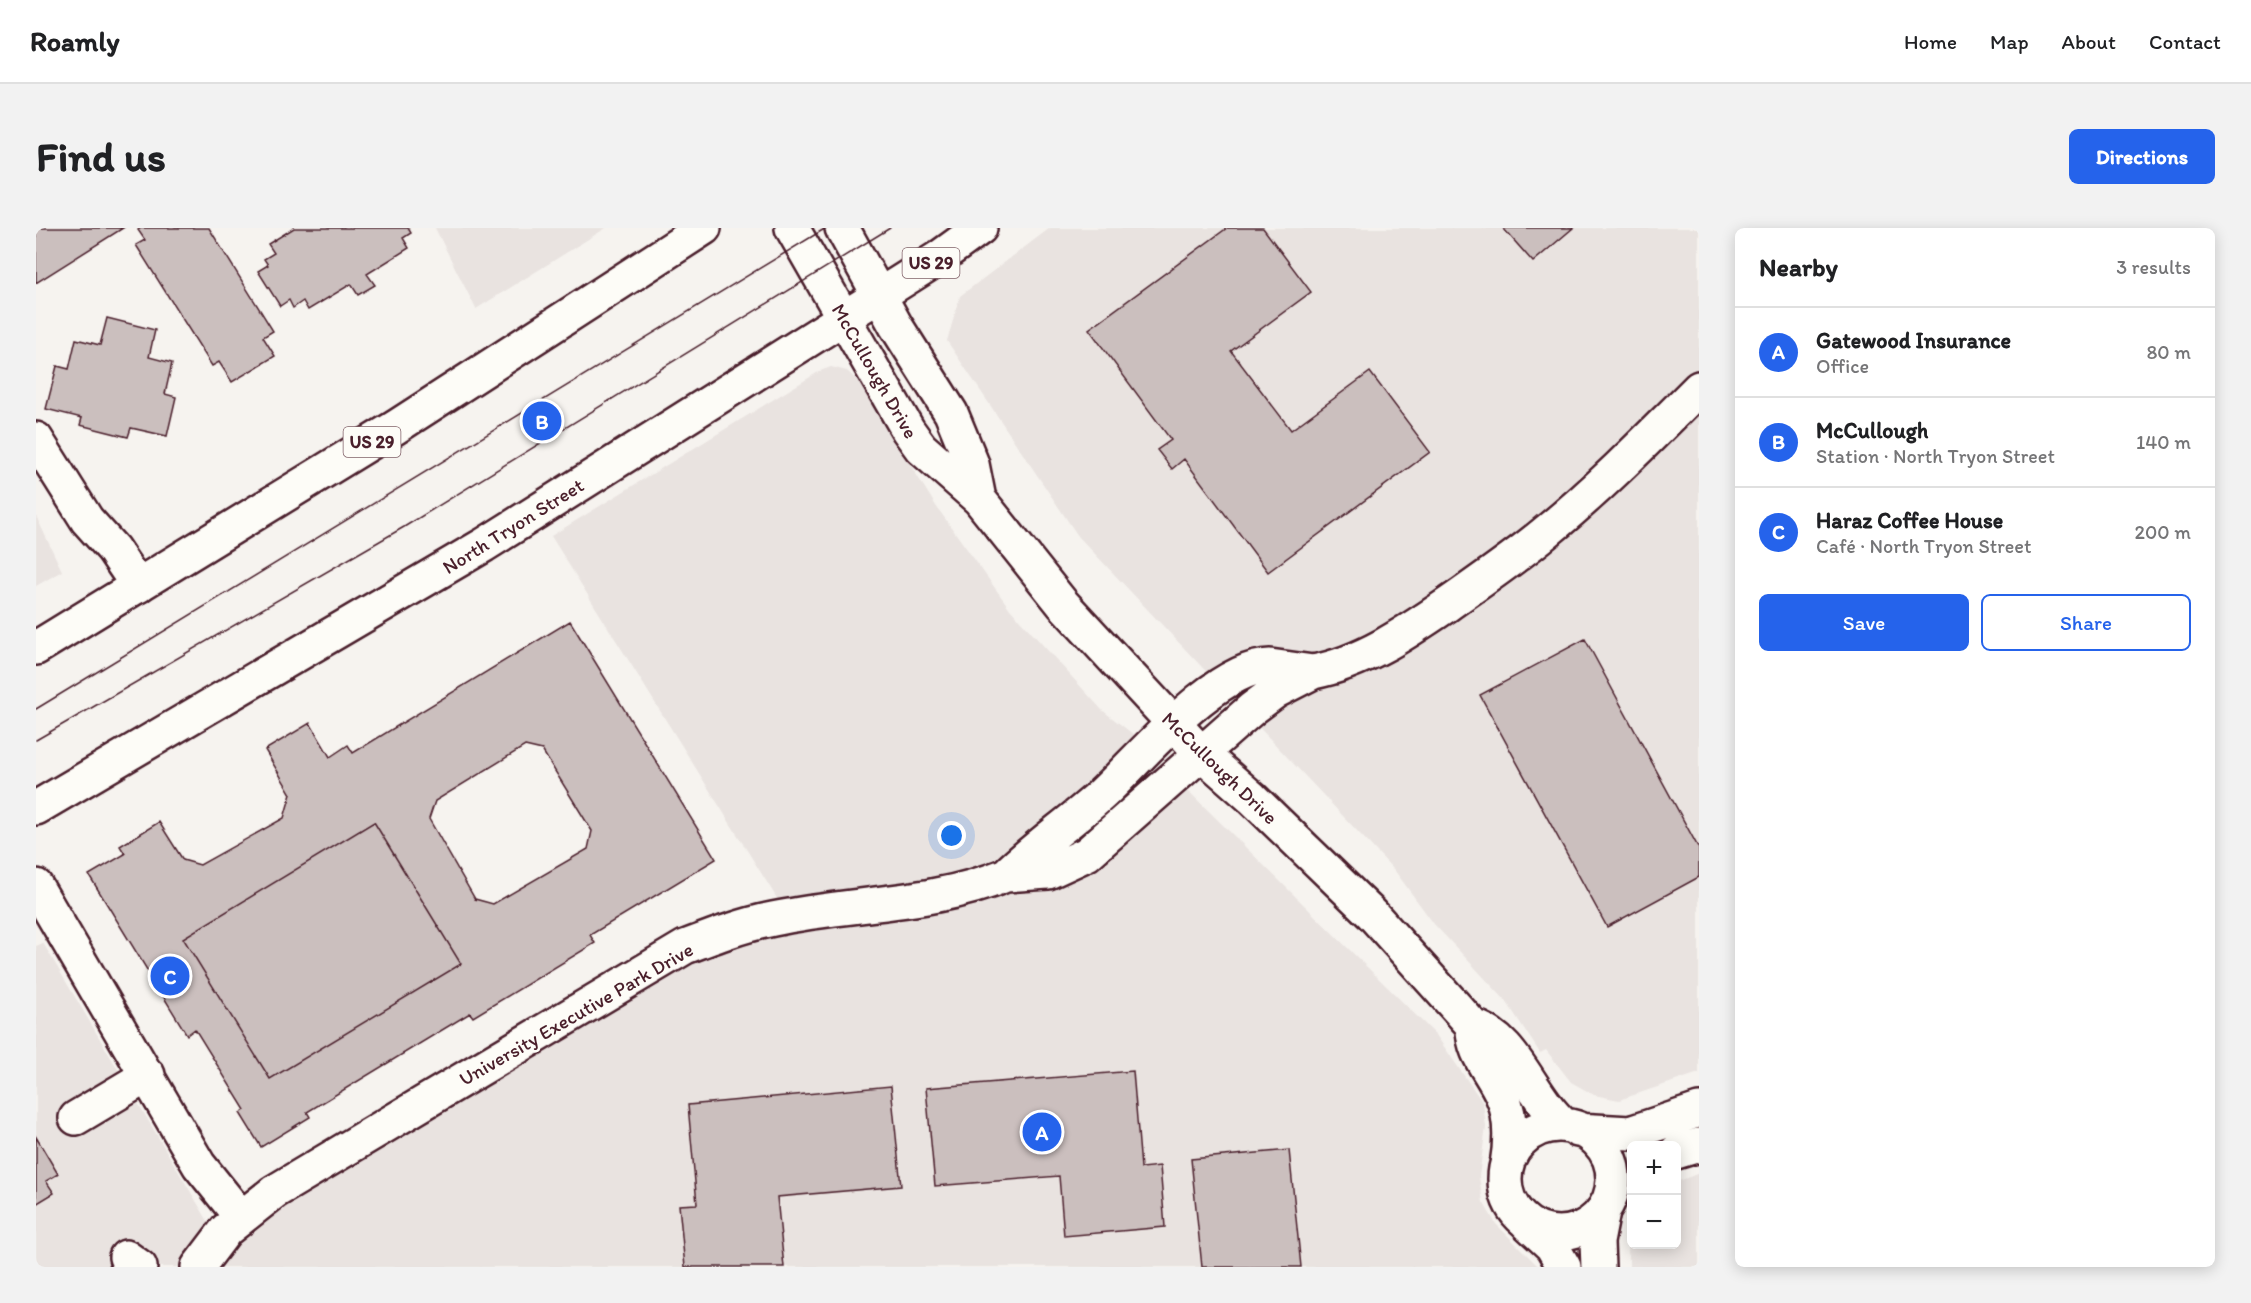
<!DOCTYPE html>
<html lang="en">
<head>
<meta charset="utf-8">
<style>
	:root { --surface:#fff; --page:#f2f2f2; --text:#202124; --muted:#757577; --line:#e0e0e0; --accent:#2563eb }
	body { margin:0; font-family:Itim,sans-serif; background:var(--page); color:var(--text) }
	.controls { position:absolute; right:18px; bottom:18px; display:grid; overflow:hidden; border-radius:9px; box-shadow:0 3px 15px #0003 }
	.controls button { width:54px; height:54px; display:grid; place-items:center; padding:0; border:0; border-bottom:2px solid var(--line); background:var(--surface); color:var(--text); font:30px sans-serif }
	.you { position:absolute; left:916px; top:608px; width:21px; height:21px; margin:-15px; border:4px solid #fff; border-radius:50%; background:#1a73e8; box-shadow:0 0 0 9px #1a73e833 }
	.badge { display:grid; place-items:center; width:39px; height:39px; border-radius:50%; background:var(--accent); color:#fff; font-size:20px; font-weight:700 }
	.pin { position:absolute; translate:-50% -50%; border:3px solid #fff; box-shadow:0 2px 6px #0006 }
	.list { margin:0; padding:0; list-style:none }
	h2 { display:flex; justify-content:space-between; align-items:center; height:78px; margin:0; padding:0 24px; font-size:26px }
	h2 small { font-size:20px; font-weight:400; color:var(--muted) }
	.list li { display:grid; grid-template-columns:39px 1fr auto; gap:18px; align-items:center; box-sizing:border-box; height:90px; padding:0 24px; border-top:2px solid var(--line) }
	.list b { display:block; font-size:22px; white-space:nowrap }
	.list p { margin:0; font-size:20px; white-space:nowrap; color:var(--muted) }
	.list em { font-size:20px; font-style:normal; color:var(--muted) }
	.actions { display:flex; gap:12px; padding:18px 24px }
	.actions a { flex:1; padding:14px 0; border:2px solid var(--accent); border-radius:9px; text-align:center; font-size:21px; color:var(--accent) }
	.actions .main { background:var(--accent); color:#fff }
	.map { position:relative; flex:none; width:1663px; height:1039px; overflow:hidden; border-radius:9px }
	header { display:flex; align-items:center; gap:36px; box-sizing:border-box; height:84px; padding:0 30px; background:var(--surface); border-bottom:2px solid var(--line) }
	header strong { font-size:28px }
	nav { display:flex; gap:33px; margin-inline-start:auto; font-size:21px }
	.intro { display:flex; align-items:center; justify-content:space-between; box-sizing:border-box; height:144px; padding:0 36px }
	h1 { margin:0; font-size:42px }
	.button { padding:15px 27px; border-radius:9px; background:var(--accent); color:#fff; font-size:21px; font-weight:700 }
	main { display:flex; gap:36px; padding:0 36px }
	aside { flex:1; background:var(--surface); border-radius:9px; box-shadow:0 3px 15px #0003 }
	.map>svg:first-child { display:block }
</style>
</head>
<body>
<header>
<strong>Roamly</strong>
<nav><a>Home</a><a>Map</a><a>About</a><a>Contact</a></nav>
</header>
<div class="intro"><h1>Find us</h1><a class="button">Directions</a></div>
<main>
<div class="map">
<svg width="1663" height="1039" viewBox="0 0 1663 1039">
	<rect width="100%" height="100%" fill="#f6f3ef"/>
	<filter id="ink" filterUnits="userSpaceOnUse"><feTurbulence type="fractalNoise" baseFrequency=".0167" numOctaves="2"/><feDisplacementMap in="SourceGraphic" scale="12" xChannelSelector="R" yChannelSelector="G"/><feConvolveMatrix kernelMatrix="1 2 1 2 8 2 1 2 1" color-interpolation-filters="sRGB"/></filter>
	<g filter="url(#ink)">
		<!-- built -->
		<path fill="#e9e3e0" d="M399 0H570L440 81Z
			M1014 0H1663V845L1583 872 1558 867 1535 854 1510 822 1504 825 1470 773 1398 696 1359 643 1042 308 911 113 924 68Z
			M795 139 811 143 822 153 900 278 974 381 1066 482 1102 510 1013 596 969 625 929 645 904 651 742 672 515 308 784 143Z
			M0 288 26 343 0 358Z
			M1125 536 1400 807 1447 875 1450 899 1443 948 1447 974 1460 996 1503 1039H0V718L7 715 182 1010 613 738 902 664 1022 615Z
			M1663 945V1039H1594L1592 1023 1595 1005 1596 1016H1640L1641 954Z"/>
		<!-- building -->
		<path fill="#cbbfbe" stroke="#4a1f2b" stroke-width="1.5" fill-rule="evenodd" d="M0 0H87L0 55Z
			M105 0H173L237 103 227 109 239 128 196 154 183 134 176 138 100 17 109 12 102 2Z
			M258 0H372L375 5 367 10 373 20 331 46 339 57 322 67 315 56 272 82 267 73 257 80 253 72 244 78 222 43 232 37 228 31 238 25 232 16Z
			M1191 0H1227L1275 64 1195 123 1255 202 1334 144 1394 224 1232 344 1148 231 1136 241 1121 222 1135 212 1053 101Z
			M1467 0H1537L1497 34Z
			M71 90 119 102 113 129 136 135 129 166 140 169 131 208 95 200 92 209 44 197 46 190 10 181 21 138 33 141 40 111 64 117Z
			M534 393 680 631 554 707 559 715 437 789 434 785 271 884 274 889 225 919 204 885 209 882 159 801 151 807 53 647 89 626 84 618 123 594 147 632 164 637 248 590 255 566 229 522 274 495 294 529 312 517 317 525ZM489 518 506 522 556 603 552 621 457 676 439 671 393 591 399 573ZM338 594 425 736 234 851 147 710Z
			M1549 411 1663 621V649L1571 699 1444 467Z
			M338 594 425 736 234 851 147 710Z
			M1097 843 1105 940 1124 938 1129 999 1028 1008 1023 948 899 958 890 860Z
			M855 858 865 958 741 969 748 1039H649L643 977 661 976 652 877Z
			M0 909 22 946 10 953 18 965 0 976Z
			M1253 922 1265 1039H1166L1155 931Z"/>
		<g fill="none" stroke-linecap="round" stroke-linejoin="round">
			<defs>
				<path id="minor" d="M756 0 872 202 885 220 943 271 1026 375 1166 526 1216 570 1336 686 1437 798C1480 811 1494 868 1528 897
					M806 0 860 98 915 185 936 236 943 271
					M0 211 51 292 77 321 102 358
					M1234 438 1277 444 1240 463 1217 480 1051 626 1012 644 970 647C1000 618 1034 595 1065 567 1105 530 1179 439 1234 438Z
					M1277 444C1326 435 1370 405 1411 377 1445 353 1479 330 1510 304 1564 260 1614 209 1663 160
					M0 658 163 937 204 988
					M1437 798C1436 826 1455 842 1466 867 1476 889 1475 914 1471 937
					M40 890 112 847
					M1469 951a54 54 0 1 1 108 0a54 54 0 1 1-108 0Z
					M1541 902 1594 905 1663 882
					M1640 924 1663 917
					M1491 995 1516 1018 1528 1039
					M90 1029 104 1039
					M162 1039 190 1002 238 964 649 719C678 708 707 697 737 691 815 674 895 678 970 647
					M1562 1039 1561 1014 1567 983"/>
				<path id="major" d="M0 420 360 199 668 0
					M0 580 448 317 904 29 944 0"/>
			</defs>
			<!-- minor casing -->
			<use href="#minor" stroke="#4a1f2b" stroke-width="38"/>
			<!-- major casing -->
			<use href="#major" stroke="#4a1f2b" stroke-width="38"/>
			<!-- minor -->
			<use href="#minor" stroke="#fdfcf7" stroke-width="33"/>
			<!-- major -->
			<use href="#major" stroke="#fdfcf7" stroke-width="33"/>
			<!-- tram -->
			<path stroke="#4a1f2b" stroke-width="1.5" d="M0 481 790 0
				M0 512 368 299 854 0"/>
		</g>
	</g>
	<g text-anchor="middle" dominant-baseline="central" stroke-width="5" stroke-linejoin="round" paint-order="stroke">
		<!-- shield labels -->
		<g fill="#fdfcf7" stroke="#806168" stroke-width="1.5">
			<rect x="866.5" y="20" width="57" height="30" rx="4.5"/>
			<rect x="307.5" y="199" width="57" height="30" rx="4.5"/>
		</g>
		<g font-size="18" font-weight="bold" fill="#4a1f2b">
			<text x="895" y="35">US 29</text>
			<text x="336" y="214">US 29</text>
		</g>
		<!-- street labels -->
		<g font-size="20" fill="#4a1f2b" stroke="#fdfcf7">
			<text transform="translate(839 143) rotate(60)">McCullough Drive</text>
			<text transform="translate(477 298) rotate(-32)">North Tryon Street</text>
			<text transform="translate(1184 540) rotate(44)">McCullough Drive</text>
			<text transform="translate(540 786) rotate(-30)">University Executive Park Drive</text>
		</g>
	</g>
</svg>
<div class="controls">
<button>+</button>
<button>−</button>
</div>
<div class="you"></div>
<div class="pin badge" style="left:1006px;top:904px">A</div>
<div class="pin badge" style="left:506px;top:193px">B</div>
<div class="pin badge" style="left:134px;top:748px">C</div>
</div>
<aside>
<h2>Nearby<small>3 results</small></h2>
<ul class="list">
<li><span class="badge">A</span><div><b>Gatewood Insurance</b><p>Office</p></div><em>80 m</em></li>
<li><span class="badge">B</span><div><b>McCullough</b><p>Station · North Tryon Street</p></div><em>140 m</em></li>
<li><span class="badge">C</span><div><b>Haraz Coffee House</b><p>Café · North Tryon Street</p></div><em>200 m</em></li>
</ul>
<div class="actions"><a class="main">Save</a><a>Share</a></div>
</aside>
</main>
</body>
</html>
